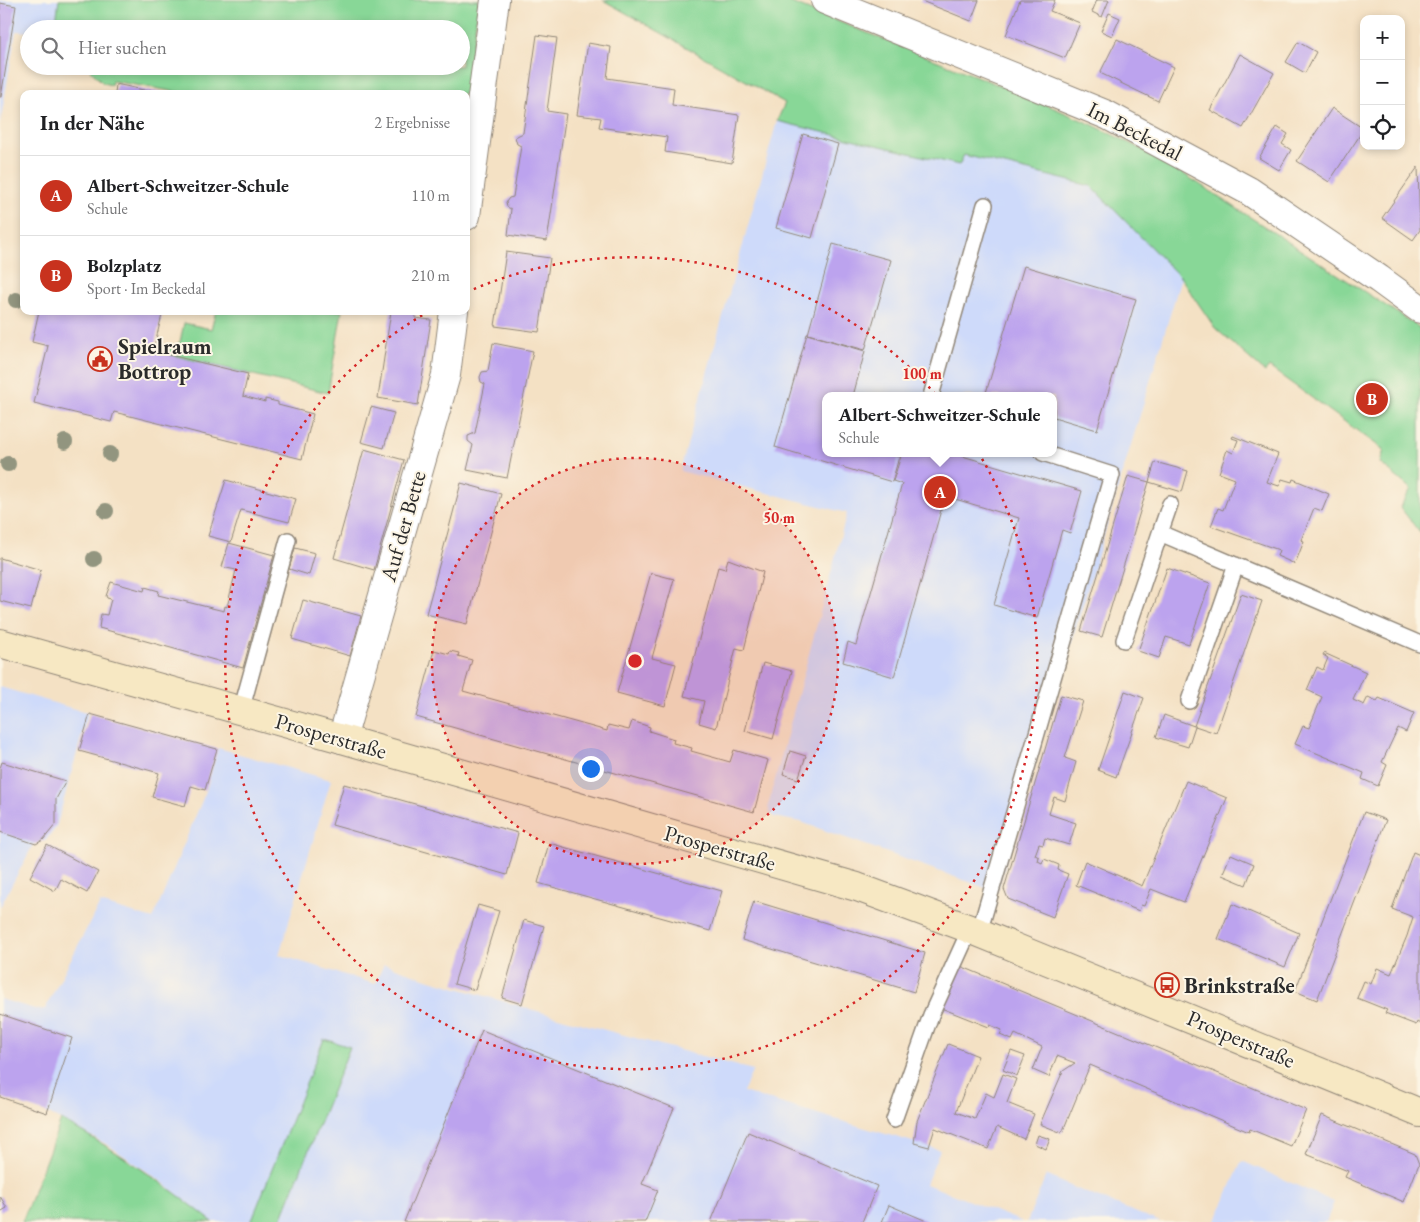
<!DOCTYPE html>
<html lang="de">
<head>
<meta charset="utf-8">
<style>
	:root { --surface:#fff; --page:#f2f2f2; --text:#202124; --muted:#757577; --line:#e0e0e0; --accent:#c8321e }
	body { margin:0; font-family:"EB Garamond",serif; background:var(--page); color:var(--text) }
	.controls { position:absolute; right:15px; top:15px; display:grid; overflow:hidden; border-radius:10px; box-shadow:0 2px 8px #0003 }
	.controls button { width:45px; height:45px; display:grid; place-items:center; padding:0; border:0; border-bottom:1px solid var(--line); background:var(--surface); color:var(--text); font:25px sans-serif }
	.you { position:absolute; left:590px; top:768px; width:18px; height:18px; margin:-12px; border:4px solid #fff; border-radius:50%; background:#1a73e8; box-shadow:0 0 0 8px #1a73e833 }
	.badge { display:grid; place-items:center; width:32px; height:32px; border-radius:50%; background:var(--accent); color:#fff; font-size:16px; font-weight:700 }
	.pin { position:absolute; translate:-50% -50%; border:2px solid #fff; box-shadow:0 1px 5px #0006 }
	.popup { position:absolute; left:822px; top:392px; width:235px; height:65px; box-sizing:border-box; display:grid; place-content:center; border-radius:10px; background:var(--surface); filter:drop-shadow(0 1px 4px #0005); font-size:16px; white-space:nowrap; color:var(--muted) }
	.popup b { font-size:19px; color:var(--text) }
	.popup::after { content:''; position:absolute; left:50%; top:100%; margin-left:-10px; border:10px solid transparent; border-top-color:var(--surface) }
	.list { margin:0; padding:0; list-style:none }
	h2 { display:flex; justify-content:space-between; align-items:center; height:65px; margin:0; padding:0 20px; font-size:21px }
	h2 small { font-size:16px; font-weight:400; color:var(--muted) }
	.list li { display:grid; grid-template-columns:32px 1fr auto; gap:15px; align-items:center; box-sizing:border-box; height:80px; padding:0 20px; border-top:1px solid var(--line) }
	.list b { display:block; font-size:19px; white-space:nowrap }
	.list p { margin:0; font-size:16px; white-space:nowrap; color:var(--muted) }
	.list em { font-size:16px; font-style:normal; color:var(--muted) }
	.icon { flex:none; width:28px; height:28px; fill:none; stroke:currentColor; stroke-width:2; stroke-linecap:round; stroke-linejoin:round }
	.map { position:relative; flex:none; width:1420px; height:1222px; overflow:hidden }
	.search { position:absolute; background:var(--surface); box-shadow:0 2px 8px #0003; left:20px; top:20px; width:450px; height:55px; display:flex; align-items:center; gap:12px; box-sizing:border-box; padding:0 18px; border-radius:28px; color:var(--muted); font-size:19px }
	.panel { position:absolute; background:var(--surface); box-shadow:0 2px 8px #0003; left:20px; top:90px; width:450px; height:225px; border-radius:10px }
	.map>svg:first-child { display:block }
</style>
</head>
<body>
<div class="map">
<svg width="1420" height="1222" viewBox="0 0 1420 1222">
	<rect width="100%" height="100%" fill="#fcf5e5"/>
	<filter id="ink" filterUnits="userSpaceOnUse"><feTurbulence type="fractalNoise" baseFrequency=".02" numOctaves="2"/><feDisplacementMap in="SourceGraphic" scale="10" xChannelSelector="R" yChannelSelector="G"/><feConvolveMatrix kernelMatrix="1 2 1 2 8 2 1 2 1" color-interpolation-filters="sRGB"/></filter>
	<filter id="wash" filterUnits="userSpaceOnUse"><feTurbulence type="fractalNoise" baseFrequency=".0096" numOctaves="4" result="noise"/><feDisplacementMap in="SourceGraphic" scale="20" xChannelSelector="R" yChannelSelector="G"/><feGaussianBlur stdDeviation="1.12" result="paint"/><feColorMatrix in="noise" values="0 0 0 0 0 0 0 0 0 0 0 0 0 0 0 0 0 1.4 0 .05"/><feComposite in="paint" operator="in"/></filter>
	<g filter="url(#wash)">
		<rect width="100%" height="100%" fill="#f4e1c4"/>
		<!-- built -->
		<path fill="#cedafa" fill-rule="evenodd" d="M0 0H59L55 29H29V32L16 31 0 124Z
			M777 121 959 165 963 155 1091 186 1181 278 997 892 801 822 774 817 769 811 768 806 847 513 680 471ZM826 396H1054V453H826Z
			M0 687 88 713 56 828 47 839 33 845 0 907Z
			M218 748 331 780 279 955 375 984 384 964 430 980 565 1019 753 1070 743 1092 940 1150 926 1184 1023 1222H280L350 1048 325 1039 251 1222H213L158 1179 108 1145 47 1113 0 1097V999L38 1010 45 1009 100 903 153 919 206 791Z
			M1242 1161 1334 1202 1326 1222H1215Z
			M1046 1175 1084 1192 1160 1222H1027Z"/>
		<!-- green -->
		<path fill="#88d797" stroke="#5a8161" d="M59 0H479L466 94H446L423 90 422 94H189L112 81 111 85 103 83 86 66H461V29H55Z
			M603 0H784L1024 95 1093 125 1161 159 1420 328V533L1400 507 1411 489 1380 463 1384 450 1269 367 1265 372 1215 328 1181 278 1091 186 964 155 959 165 777 121 785 103Z
			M216 311H342L328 393 163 353 180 342 184 323 211 329Z
			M324 1039 350 1047 280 1222H251Z
			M61 1120C118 1151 162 1182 213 1222H22Z"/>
		<g id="blocks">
			<!-- building -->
			<path fill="#bca3ee" d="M919 0H979L971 21Z
				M1020 0H1055L1050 11 1080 23 1065 58 1006 35Z
				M1097 0H1109L1102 17 1092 12Z
				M0 3 16 6 1 97H0Z
				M1109 13 1120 18 1112 36 1101 31Z
				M537 35 557 38 547 111 566 114 547 241 508 235 511 209 507 207 506 202 509 198 513 197 521 146 517 144 515 137 523 133Z
				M1117 39 1174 67 1158 101 1100 73Z
				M1298 42 1316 52 1305 73 1286 62Z
				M588 43 611 47 607 78 674 88 672 105 739 115 732 163 665 152 667 137 599 127 601 118 577 115Z
				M1240 54 1274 73 1243 128 1210 110Z
				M116 84 148 91 150 89V91L158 92 161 91 160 94H115Z
				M1332 108 1364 129 1329 182 1297 161Z
				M1277 127 1288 134 1282 144 1291 150 1279 170 1259 158Z
				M803 134 838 144 812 238 776 228Z
				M1418 167 1420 230 1413 240 1382 218Z
				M833 244 891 260 865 350 808 334Z
				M506 252 550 258 539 332 495 326Z
				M1024 266 1136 299 1097 430 1054 417V396H985Z
				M39 311H163L153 351 248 374 243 396 265 402V399L278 402V405L313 414 302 459 114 412 111 422 34 403 48 346 32 342Z
				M391 311H416L415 318 431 320 418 405 378 398Z
				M807 334 865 351 853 396H826V453H885L899 457 892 482 775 447Z
				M493 343 533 351 507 478 467 470 473 445 468 441V436L475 433 485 384 481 382 480 377 482 372 488 371Z
				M371 407 394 413 384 448 361 442Z
				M1233 436 1278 454 1267 482 1279 486 1282 479 1292 482 1293 479 1329 494 1322 511 1314 508 1301 540 1304 541 1295 564 1277 556 1279 550 1211 526 1218 508 1223 510 1235 479 1219 473 1227 450 1233 453 1238 440 1232 438Z
				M364 449 404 460 374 570 334 558Z
				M902 453H952L1082 491 1070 533 1062 530 1037 618 994 605 1019 518 945 496 894 677 843 662 848 642 856 645 902 484 893 481Z
				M1155 462 1188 471 1182 492 1149 482 1102 637 1081 631 1128 476 1149 482Z
				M226 480 296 499 289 522 241 510 231 542 208 536Z
				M461 483 501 494 467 624 426 614Z
				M229 543 274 555 243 668 99 628 101 614 107 615 111 599 107 598 106 596 111 582 144 591 145 587 159 591 158 595 224 611 225 606 227 607 236 570 222 567Z
				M295 548 315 553 309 575 289 569Z
				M0 558 41 570 31 609 0 601Z
				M728 559 763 572 744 650 736 648 716 728 699 723 704 701 684 696 718 567 725 569Z
				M1167 568 1210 583 1189 644 1166 637 1159 658 1138 651Z
				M651 573 674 579 652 658 676 664 665 706 617 693Z
				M1241 594 1262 601 1216 733 1195 726 1188 747 1156 737 1164 715 1194 726Z
				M303 600 361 616 350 656 292 639Z
				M434 650 449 654 450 651 459 653 458 656 472 660 463 691 607 731 608 725 629 730 632 721 650 727 649 731 674 739 673 743 692 748 691 751 730 762 734 750 768 760 754 812 416 717Z
				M1324 653 1366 672 1353 700 1364 705 1368 697 1377 701 1379 698 1414 713 1406 732 1398 728 1382 762 1387 765 1378 786 1362 779 1364 773 1295 744 1303 726 1309 728 1322 697 1307 690 1317 667 1323 670 1328 658 1323 655Z
				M763 663 792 671 773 739 745 731Z
				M1125 691 1144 698 1116 777 1098 770Z
				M1061 695 1083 701 1065 758 1076 762 1065 801 1054 797 1049 814 1076 823 1069 845 1045 838 1043 845 1039 844 1035 855 1039 857 1038 861 1042 863 1044 859 1059 865 1058 870 1068 874 1053 917 1008 899 1004 889Z
				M90 714 217 749 205 790 191 786 185 806 152 797 159 773 79 751Z
				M790 751 806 756 798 779 783 774Z
				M2 762 66 781 56 799V824L43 840 36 844 0 832V768Z
				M1186 781 1227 798 1184 902 1151 889 1144 906 1141 905 1139 911 1076 885 1085 861 1142 886Z
				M344 784 518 833 507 875 332 825Z
				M1364 812 1386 820 1317 1000 1295 991Z
				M549 843 722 891 710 931 538 883Z
				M47 845 98 872 87 893 61 879 55 891 30 877Z
				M1413 852 1420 855V1024L1417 1022 1416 1025 1385 1013 1387 1010 1357 998 1364 981 1371 984 1377 968 1391 974 1407 936 1413 917 1392 909Z
				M1231 854 1254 864 1246 885 1222 875Z
				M754 901 925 953 914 992 742 940Z
				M1232 904 1299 933 1285 967 1218 939Z
				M478 905 499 911 475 990 454 984Z
				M524 920 544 926 522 1004 502 998Z
				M958 965 1306 1110 1291 1146 1250 1129 1249 1132 1090 1065 1062 1133 1040 1124 1063 1071 1075 1063 1057 1056 1049 1077 1033 1070 1042 1047 1015 1034 1012 1040 1000 1035 1002 1030 990 1025 989 1027 941 1008Z
				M0 1014 72 1038 47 1113 0 1097Z
				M482 1030 674 1108 642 1184 658 1190 645 1222H404Z
				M948 1044 978 1056 956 1112 975 1119 986 1093 994 1097 1003 1074 1016 1079 1007 1103 1034 1114 1024 1139 997 1127 988 1149 935 1128 929 1147 914 1143 917 1121Z
				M1011 1051 1025 1056 1017 1076 1003 1070Z
				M1322 1115 1415 1154 1419 1164 1404 1202 1345 1177 1348 1171 1306 1154Z
				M748 1132 877 1186 862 1222H711Z
				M1038 1135 1050 1139 1046 1149 1035 1144Z
				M0 1196 7 1208 0 1212Z
				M889 1205 929 1222H882Z"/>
		</g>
	</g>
	<g filter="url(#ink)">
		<use href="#blocks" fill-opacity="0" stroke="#908678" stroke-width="1"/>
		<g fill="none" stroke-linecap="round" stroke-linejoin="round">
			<defs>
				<path id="lane" d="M931 396 985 205
					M1160 533 1170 504
					M1124 640 1160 533 1420 644
					M1189 701 1236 565
					M241 711 288 540
					M979 933 1112 475 1043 453
					M894 1120 931 1015 970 929"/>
				<path id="street" d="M825 0 1107 115 1249 191 1379 279 1420 309
					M466 216 495 0
					M342 739 446 375 454 311"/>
				<path id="secondary" d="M0 643 342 739 857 887 970 929 1420 1113"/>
			</defs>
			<!-- lane casing -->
			<use href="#lane" stroke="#908678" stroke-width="18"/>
			<!-- street casing -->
			<use href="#street" stroke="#908678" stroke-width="30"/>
			<!-- secondary casing -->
			<use href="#secondary" stroke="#908678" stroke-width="30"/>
			<!-- lane -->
			<use href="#lane" stroke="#fff" stroke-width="15"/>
			<!-- street -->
			<use href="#street" stroke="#fff" stroke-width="28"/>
			<!-- secondary -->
			<use href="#secondary" stroke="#f7e8c3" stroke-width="28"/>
		</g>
		<!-- trees -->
		<g fill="#92957f">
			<circle cx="16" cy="300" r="8"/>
			<circle cx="65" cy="442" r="8"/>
			<circle cx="110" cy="454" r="8"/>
			<circle cx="8" cy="464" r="8"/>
			<circle cx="106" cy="511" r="8"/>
			<circle cx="94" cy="559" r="8"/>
		</g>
	</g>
	<!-- distance rings -->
	<circle cx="635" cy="661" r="203" fill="#d62828" fill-opacity=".12"/>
	<g fill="none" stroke="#d62828" stroke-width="2.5" stroke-dasharray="2.5 5">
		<circle cx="635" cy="661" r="203"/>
		<path d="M467 292A406 406 0 1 1 426 313"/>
	</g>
	<!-- icons -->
	<defs>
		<symbol id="civic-ring" viewBox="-11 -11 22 22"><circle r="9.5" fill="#fcf5e5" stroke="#c8321e" stroke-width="1.5"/><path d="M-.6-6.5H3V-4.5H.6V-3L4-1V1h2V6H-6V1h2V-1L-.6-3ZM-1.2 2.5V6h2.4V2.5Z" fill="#c8321e"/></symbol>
		<symbol id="bus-ring" viewBox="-11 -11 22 22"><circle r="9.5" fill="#fcf5e5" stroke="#c8321e" stroke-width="1.5"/><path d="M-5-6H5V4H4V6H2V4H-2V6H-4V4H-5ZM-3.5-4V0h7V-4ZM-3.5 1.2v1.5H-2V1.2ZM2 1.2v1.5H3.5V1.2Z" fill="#c8321e"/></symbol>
	</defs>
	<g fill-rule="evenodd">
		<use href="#civic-ring" x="86" y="345" width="28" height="28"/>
		<use href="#bus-ring" x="1153" y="971" width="28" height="28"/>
	</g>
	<g text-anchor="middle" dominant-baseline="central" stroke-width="4" stroke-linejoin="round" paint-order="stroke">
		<!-- street labels -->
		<g font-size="22" fill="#2b2b2b" stroke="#fcf5e5">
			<text transform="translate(1135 131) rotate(27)">Im Beckedal</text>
			<text transform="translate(403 526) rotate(-74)">Auf der Bette</text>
			<text transform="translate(331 736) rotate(16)">Prosperstraße</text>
			<text transform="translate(720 848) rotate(16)">Prosperstraße</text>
			<text transform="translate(1241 1039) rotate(23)">Prosperstraße</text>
		</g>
		<!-- poi labels -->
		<g font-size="22" font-weight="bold" fill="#2b2b2b" stroke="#fcf5e5" text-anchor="start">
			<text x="118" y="346">Spielraum<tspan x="118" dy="25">Bottrop</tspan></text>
			<text x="1184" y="985">Brinkstraße</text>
		</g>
	</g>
	<circle cx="635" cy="661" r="8" fill="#d62828" stroke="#fcf5e5" stroke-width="2.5"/>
	<g font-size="15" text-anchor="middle" font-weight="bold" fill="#d62828" stroke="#fcf5e5" stroke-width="4" stroke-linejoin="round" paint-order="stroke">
		<text x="922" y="379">100 m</text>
		<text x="779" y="523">50 m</text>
	</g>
</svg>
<div class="controls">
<button>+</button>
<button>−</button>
<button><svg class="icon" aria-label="locate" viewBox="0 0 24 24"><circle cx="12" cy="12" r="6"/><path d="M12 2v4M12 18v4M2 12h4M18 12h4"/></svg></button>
</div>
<div class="you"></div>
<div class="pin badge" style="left:940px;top:492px">A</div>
<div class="popup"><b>Albert-Schweitzer-Schule</b>Schule</div>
<div class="pin badge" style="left:1372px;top:399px">B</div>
<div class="search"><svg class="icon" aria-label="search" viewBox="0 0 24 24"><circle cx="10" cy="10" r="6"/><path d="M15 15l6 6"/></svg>Hier suchen</div>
<section class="panel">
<h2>In der Nähe<small>2 Ergebnisse</small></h2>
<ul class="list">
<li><span class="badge">A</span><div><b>Albert-Schweitzer-Schule</b><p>Schule</p></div><em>110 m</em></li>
<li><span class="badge">B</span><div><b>Bolzplatz</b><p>Sport · Im Beckedal</p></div><em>210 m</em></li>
</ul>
</section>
</div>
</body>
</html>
